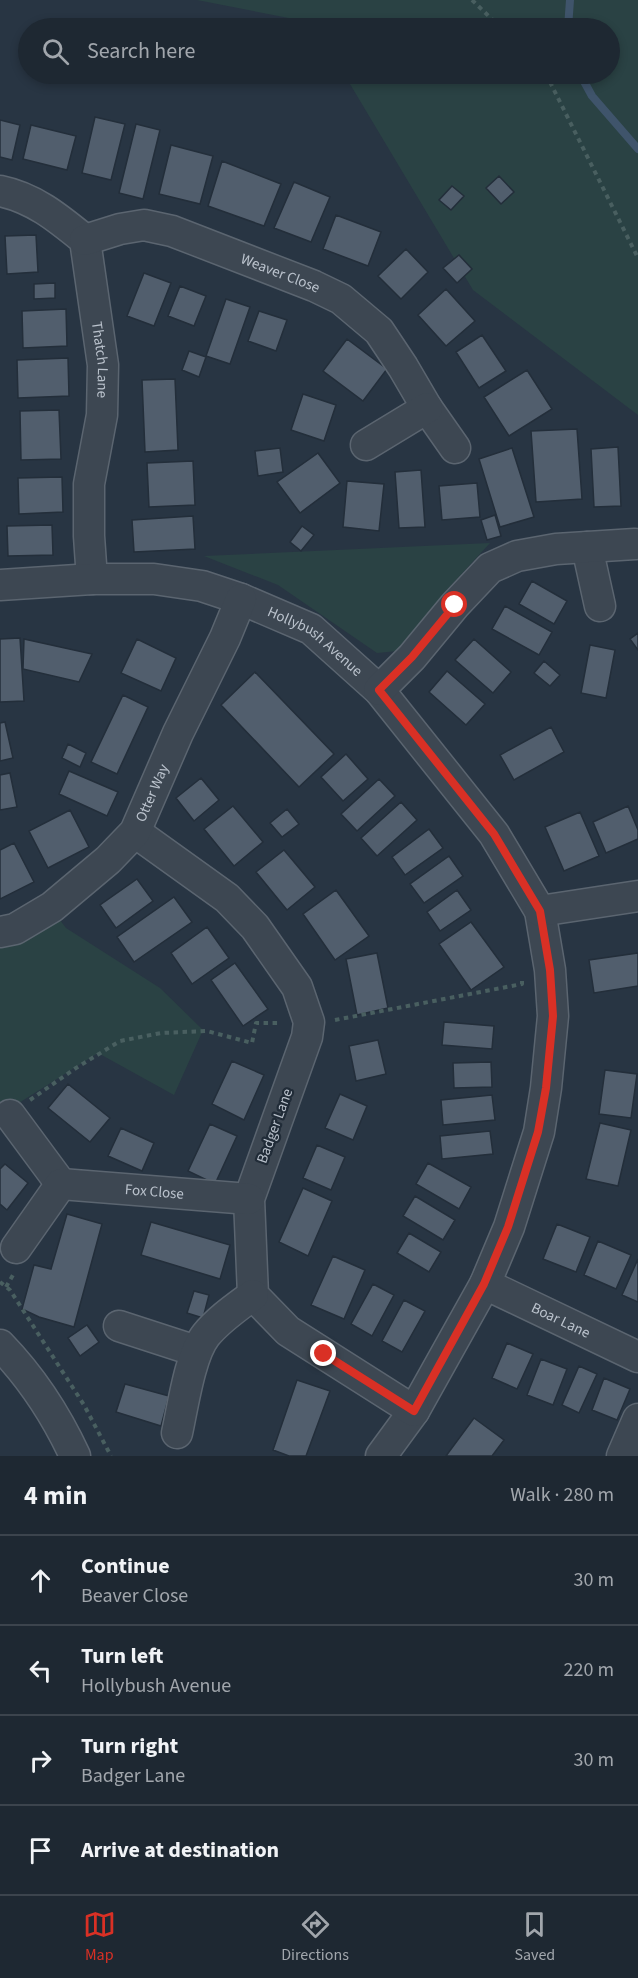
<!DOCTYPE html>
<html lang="en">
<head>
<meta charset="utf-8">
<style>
	:root { --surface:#1e2832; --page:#2b343e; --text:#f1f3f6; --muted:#a1a6ac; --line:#3c444d; --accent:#d93025 }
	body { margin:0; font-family:"Source Sans 3",sans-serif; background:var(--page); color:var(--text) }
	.stop { position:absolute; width:18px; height:18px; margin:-14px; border:4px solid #d93025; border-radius:50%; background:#fff }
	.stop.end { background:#d93025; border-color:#fff; box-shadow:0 2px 6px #0008 }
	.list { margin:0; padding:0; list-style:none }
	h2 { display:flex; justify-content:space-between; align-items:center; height:78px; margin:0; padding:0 24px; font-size:26px }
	h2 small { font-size:20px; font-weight:400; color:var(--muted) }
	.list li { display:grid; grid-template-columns:39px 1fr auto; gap:18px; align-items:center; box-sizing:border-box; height:90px; padding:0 24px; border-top:2px solid var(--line) }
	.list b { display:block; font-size:22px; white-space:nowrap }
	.list p { margin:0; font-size:20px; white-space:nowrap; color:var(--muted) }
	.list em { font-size:20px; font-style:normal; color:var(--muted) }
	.icon { flex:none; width:33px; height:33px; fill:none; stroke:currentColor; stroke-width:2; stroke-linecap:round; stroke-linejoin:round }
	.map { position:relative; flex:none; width:638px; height:1456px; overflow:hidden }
	.search { position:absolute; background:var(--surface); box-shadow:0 3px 9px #0003; left:18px; right:18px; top:18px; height:66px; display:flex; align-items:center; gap:15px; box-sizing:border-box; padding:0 21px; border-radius:33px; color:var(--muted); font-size:22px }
	.sheet { height:438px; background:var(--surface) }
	nav { display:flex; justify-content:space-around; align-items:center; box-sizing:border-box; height:84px; border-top:2px solid var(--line); background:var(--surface); font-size:16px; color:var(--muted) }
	nav a { display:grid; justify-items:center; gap:3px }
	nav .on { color:var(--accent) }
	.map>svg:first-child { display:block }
</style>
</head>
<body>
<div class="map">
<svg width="638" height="1456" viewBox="0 0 638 1456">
	<rect width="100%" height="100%" fill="#283543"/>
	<!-- green -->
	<path fill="#2a4244" d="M197 0H638V415L473 290 344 74H610V28H317L314 23Z
		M490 543 445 592 397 651 377 653 278 585 204 556Z
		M56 915 66 928 160 988 203 1030 174 1095 98 1053 3 1113 0 1102V948L16 944Z"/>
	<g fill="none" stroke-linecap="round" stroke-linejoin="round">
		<!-- stream -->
		<path stroke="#3f546b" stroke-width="8" d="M568 28 570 0
			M580 74 592 96 638 149"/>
	</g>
	<!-- building -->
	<path fill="#515e6d" stroke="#232e3a" stroke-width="1.5" d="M95 117 125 124 111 180 82 173Z
		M0 120 20 125 12 160 0 157Z
		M136 124 160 130 143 199 119 193Z
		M31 125 76 136 67 170 23 159Z
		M171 145 213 156 200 204 159 194Z
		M222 161 281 184 264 226 208 206Z
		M499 176 514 192 501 204 486 188Z
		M294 182 330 197 311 242 274 228Z
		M452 186 464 196 451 210 439 200Z
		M336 215 381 232 368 266 323 249Z
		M36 235 38 272 7 274 5 236Z
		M406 249 428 272 401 299 378 276Z
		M459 255 472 269 457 283 443 268Z
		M144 273 171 283 154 326 127 316Z
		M55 283V298L34 299V284Z
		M180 286 206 296 194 326 168 316Z
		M446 289 475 321 446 346 418 315Z
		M226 299 250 307 230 364 206 356Z
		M66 309 67 346 23 348 22 311Z
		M259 311 287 320 276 351 248 341Z
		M482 335 506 371 479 388 456 352Z
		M347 339 387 369 363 401 323 371Z
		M189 351 206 357 199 377 182 370Z
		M68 358 69 396 18 398 17 360Z
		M527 370 552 409 509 436 484 397Z
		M175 379 178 450 145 452 142 380Z
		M303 394 336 405 324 441 291 430Z
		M59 410 61 459 21 460 20 411Z
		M577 429 582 499 536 502 531 431Z
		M618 447 621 506 594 507 591 449Z
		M280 448 283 472 258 476 255 451Z
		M512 448 534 517 500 527 479 459Z
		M318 453 340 483 300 513 277 482Z
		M193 461 195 505 149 507 147 463Z
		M421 470 425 527 399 528 395 472Z
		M62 477 63 512 19 514 18 478Z
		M347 481 384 484 379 531 343 527Z
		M477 483 480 517 442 520 439 486Z
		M495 515 501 536 487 540 481 520Z
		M193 516 195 549 134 552 132 520Z
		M52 525 53 555 8 556 7 526Z
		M302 526 314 535 301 551 290 542Z
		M532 581 567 601 554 624 519 604Z
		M505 606 552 632 539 655 492 629Z
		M638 633V650L630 639Z
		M20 638 24 701 0 702V639Z
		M24 639 92 654 79 682 23 669Z
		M137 639 176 658 161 691 121 673Z
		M474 639 511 672 493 693 455 660Z
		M590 645 615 650 606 698 581 693Z
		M544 661 560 675 550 686 534 673Z
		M447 671 485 704 466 725 429 692Z
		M255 672 334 754 299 787 221 705Z
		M123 695 148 707 117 774 91 762Z
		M5 722 13 758 0 761V723Z
		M551 727 564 752 514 780 500 755Z
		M68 744 86 753 80 767 62 758Z
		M346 754 368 779 343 801 321 777Z
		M69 771 118 792 107 816 59 794Z
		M10 773 17 807 0 810V775Z
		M201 778 219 800 194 821 176 798Z
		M379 779 395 796 357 831 341 814Z
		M401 802 417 820 377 856 361 838Z
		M233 806 263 842 234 866 204 829Z
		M628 806 638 830V839L606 853 593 822Z
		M287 809 299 824 282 837 270 823Z
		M70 810 89 847 48 868 29 831Z
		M580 812 599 856 564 871 545 827Z
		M429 829 443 848 405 875 392 857Z
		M14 843 34 882 0 899V850Z
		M284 850 315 887 287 910 256 872Z
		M449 856 463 876 424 903 410 884Z
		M137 879 153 901 116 928 100 905Z
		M336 890 369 936 335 960 303 914Z
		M457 890 471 910 440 931 427 912Z
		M174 897 192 922 134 962 117 937Z
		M471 922 504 967 471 990 439 944Z
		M207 927 229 958 192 984 171 953Z
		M377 953 388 1008 357 1015 346 959Z
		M638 953V986L594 993 589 960Z
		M235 963 268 1009 243 1026 211 980Z
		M444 1022 494 1026 492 1049 442 1045Z
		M378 1040 386 1074 356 1081 349 1046Z
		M232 1061 264 1075 244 1120 212 1104Z
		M491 1062 492 1087 454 1088 453 1063Z
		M605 1070 637 1074 631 1118 599 1114Z
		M68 1084 110 1118 90 1142 48 1108Z
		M340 1094 367 1106 353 1140 325 1128Z
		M492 1095 495 1120 443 1125 441 1100Z
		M600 1123 631 1130 618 1186 586 1179Z
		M210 1124 237 1136 215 1184 188 1171Z
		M121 1128 154 1143 142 1171 108 1156Z
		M490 1131 493 1154 442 1159 440 1136Z
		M317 1145 345 1157 331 1190 303 1178Z
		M428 1163 471 1187 459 1209 416 1184Z
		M5 1164 28 1183 7 1210 0 1204V1169Z
		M303 1188 332 1201 308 1256 279 1242Z
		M415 1196 455 1220 443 1240 403 1216Z
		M67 1214 102 1224 74 1327 39 1317 22 1309 34 1265 51 1269Z
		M151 1222 230 1245 220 1279 141 1255Z
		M557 1224 590 1237 576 1272 543 1259Z
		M409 1233 441 1252 429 1272 397 1253Z
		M598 1241 631 1255 616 1289 584 1275Z
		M333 1256 365 1270 344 1319 311 1305Z
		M638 1259V1302L622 1295Z
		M373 1284 394 1295 372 1336 351 1324Z
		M194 1291 209 1295 203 1318 187 1313Z
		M404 1300 425 1311 402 1352 382 1341Z
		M87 1325 99 1342 80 1356 68 1338Z
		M507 1343 533 1354 517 1389 492 1378Z
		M541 1359 567 1369 553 1405 527 1395Z
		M579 1366 597 1374 579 1413 562 1405Z
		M604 1378 630 1389 617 1420 592 1410Z
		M297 1380 330 1391 306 1456H289L273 1450Z
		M125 1384 169 1396 161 1426 116 1412Z
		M474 1418 504 1440 492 1456H446Z"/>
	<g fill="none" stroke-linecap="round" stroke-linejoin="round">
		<defs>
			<g id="minor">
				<path id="s1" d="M0 191C34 198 58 218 85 240L103 365 102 415 89 484V536L92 579"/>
				<path id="s2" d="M85 240 120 229 144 225 172 231 314 286 341 299 379 331 403 367 427 408 455 448"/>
				<path d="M366 445 427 408"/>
				<path d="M587 547 600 606"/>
				<path id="s3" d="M0 585 92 579H154L202 586 241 599 311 629 379 690 494 834 540 911 550 970 553 1016 546 1088 539 1132 509 1227 485 1284 414 1411 381 1456"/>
				<path d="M379 690 412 657 455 605 490 568 517 556 556 549 635 544"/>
				<path d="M135 832 227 898 255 927 297 987 309 1022 307 1037 249 1199 253 1295 288 1331 414 1411"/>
				<path d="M540 911 638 896"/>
				<path id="s4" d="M0 932 15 929 52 907 108 860 135 832 178 733 225 638 241 599"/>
				<path d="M10 1115 61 1184"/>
				<path id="s5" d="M16 1248 61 1184 249 1199"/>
				<path id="s6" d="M485 1284 638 1357"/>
				<path d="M119 1326 196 1351"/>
				<path d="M0 1345C32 1378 56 1415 75 1456"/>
				<path d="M177 1433C183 1406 190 1355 206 1335 219 1319 237 1307 253 1295"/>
				<path d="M622 1456 638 1419"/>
			</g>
		</defs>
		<!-- minor casing -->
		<use href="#minor" stroke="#5b6570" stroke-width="33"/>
		<!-- path -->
		<path stroke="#495f60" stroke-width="4" stroke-dasharray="4.5 4.5" stroke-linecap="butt" d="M472 0 501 28
			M546 74 638 258
			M335 1020 522 984V981
			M30 1100 76 1068 120 1041 161 1033 207 1031 252 1043 256 1023H280
			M0 1282 10 1290 84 1405 111 1456
			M6 1287 13 1275"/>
		<!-- minor -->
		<use href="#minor" stroke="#3d4752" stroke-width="30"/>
	</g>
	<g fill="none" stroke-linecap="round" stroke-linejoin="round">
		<!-- route -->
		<path stroke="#d93025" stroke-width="8" d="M324 1354 414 1411 484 1284 508 1227 538 1132 546 1088 553 1016 550 970 540 911 494 834 379 690 412 657 455 605"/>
	</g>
	<g text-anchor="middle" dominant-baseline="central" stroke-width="4.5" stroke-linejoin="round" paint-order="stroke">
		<!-- street labels -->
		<g font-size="15" fill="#bac2cc" stroke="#212c38">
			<text stroke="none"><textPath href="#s2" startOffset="206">Weaver Close</textPath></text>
			<text stroke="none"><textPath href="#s1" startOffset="220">Thatch Lane</textPath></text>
			<text stroke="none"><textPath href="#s3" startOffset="330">Hollybush Avenue</textPath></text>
			<text stroke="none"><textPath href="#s4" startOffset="213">Otter Way</textPath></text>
			<text transform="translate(275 1126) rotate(-70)">Badger Lane</text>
			<text stroke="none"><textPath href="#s5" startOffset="172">Fox Close</textPath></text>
			<text stroke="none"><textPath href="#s6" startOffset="84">Boar Lane</textPath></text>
		</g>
	</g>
</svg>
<div class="stop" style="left:455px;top:605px"></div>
<div class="stop end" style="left:324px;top:1354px"></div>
<div class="search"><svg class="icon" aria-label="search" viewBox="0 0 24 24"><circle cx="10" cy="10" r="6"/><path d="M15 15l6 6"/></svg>Search here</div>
</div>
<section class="sheet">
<h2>4 min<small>Walk · 280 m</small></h2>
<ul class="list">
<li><svg class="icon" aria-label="ahead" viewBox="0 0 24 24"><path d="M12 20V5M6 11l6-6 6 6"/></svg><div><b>Continue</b><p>Beaver Close</p></div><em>30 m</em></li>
<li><svg class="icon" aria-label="left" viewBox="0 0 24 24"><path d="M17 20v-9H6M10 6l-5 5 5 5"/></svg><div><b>Turn left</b><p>Hollybush Avenue</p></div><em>220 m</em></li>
<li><svg class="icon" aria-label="right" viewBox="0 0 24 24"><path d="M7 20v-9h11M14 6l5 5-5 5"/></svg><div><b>Turn right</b><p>Badger Lane</p></div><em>30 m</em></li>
<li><svg class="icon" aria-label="arrive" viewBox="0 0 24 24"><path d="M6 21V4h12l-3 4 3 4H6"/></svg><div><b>Arrive at destination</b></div></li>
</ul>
</section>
<nav>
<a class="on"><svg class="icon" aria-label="map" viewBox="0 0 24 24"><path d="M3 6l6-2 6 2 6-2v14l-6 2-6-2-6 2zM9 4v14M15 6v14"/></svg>Map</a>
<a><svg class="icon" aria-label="directions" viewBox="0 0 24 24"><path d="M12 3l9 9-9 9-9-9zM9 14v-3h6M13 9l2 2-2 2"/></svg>Directions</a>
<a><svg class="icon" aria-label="saved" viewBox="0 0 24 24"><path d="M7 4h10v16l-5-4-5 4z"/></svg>Saved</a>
</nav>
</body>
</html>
